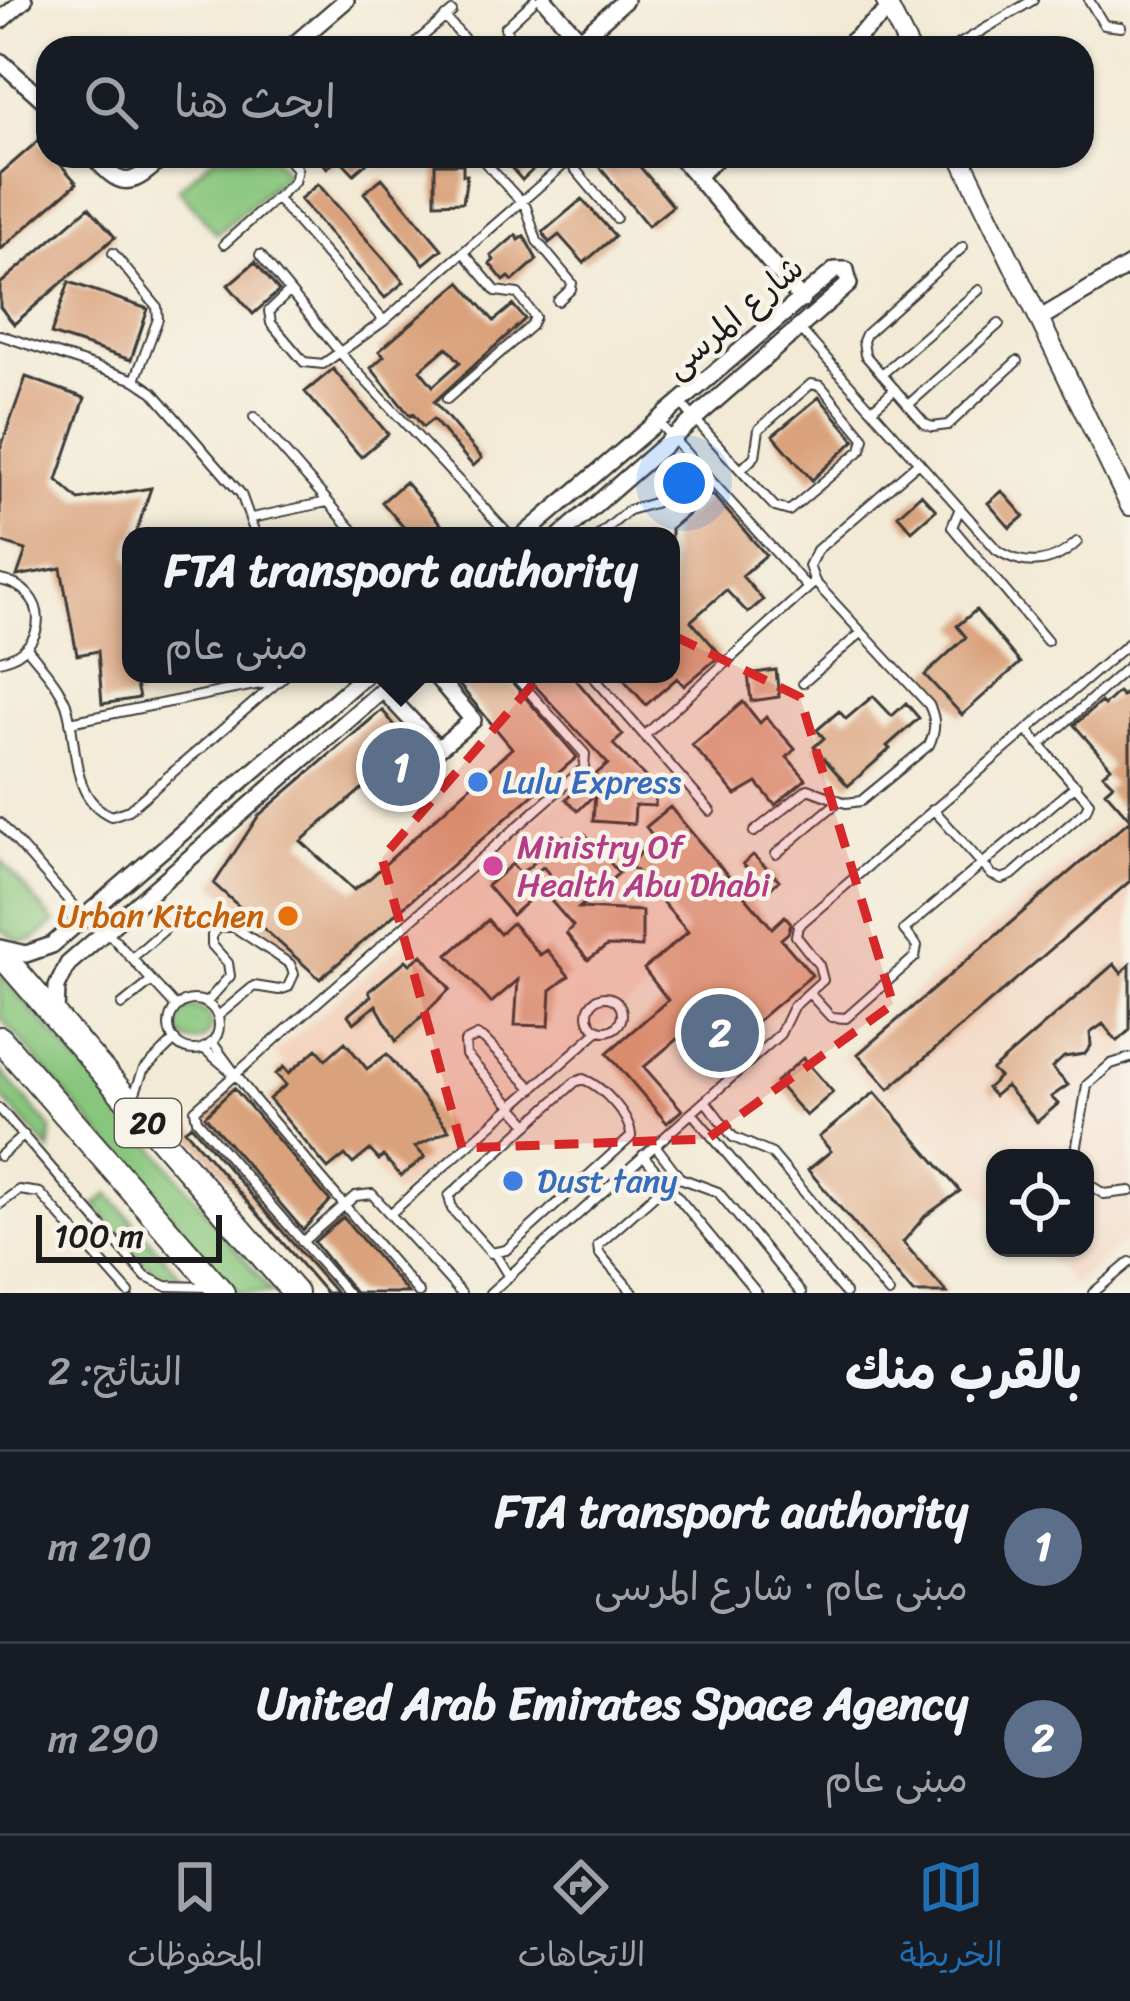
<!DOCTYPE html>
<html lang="ar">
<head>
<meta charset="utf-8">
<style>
	:root { --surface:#171b24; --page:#20242c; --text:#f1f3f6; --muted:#9ea1a6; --line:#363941; --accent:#1f6fb2 }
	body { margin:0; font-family:Sriracha,"Playpen Sans Arabic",sans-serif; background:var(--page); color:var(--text); direction:rtl }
	.controls { position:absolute; right:36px; bottom:36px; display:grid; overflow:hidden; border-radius:24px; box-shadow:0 3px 9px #0004 }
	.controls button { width:108px; height:108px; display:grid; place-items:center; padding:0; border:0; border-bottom:3px solid var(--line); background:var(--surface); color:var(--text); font:60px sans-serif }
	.scale { position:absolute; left:36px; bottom:30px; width:186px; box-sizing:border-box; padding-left:12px; border:6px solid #1c1c1c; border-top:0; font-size:33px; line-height:42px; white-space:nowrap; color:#1c1c1c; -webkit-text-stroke:9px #f7f3e8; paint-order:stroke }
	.you { position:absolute; left:684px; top:483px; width:42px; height:42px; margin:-30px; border:9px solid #fff; border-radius:50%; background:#1a73e8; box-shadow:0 0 0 18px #1a73e833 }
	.badge { display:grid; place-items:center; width:78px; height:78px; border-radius:50%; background:var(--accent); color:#fff; font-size:39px; font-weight:700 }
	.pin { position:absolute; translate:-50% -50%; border:6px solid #fff; box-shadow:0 3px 12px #0006 }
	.popup { position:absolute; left:122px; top:527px; width:558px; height:156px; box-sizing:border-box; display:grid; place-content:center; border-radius:24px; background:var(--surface); filter:drop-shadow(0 3px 9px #0005); font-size:39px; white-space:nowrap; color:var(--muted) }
	.popup b { font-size:45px; color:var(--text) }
	.popup::after { content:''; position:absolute; left:50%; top:100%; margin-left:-24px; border:24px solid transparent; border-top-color:var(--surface) }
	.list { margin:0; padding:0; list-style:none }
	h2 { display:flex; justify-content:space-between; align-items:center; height:156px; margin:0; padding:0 48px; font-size:51px }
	h2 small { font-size:39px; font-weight:400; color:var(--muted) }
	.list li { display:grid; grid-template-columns:78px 1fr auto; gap:36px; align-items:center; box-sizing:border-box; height:192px; padding:0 48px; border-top:3px solid var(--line) }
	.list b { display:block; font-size:45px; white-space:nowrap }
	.list p { margin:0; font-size:39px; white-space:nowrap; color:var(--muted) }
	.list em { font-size:39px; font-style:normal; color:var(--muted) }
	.icon { flex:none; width:66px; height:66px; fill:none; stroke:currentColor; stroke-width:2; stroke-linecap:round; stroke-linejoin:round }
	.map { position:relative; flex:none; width:1130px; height:1293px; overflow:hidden; direction:ltr }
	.search { position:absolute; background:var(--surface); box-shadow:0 3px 9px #0004; left:36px; right:36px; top:36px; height:132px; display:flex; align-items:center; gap:30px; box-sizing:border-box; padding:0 42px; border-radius:36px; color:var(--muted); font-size:45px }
	.sheet { height:540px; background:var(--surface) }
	nav { display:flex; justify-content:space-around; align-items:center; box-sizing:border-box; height:168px; border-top:3px solid var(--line); background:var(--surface); font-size:33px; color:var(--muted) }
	nav a { display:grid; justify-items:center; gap:6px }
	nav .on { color:var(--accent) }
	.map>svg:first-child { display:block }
</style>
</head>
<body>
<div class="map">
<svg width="1130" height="1293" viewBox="0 0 1130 1293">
	<rect width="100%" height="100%" fill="#f7f3e8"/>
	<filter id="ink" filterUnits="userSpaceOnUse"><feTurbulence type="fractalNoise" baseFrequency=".00833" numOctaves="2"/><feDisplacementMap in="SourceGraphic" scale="24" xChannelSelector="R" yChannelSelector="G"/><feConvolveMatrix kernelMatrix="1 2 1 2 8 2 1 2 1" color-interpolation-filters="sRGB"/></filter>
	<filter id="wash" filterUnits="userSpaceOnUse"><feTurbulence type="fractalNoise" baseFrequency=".004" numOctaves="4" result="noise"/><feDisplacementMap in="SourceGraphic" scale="48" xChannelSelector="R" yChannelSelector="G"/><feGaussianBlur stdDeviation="2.7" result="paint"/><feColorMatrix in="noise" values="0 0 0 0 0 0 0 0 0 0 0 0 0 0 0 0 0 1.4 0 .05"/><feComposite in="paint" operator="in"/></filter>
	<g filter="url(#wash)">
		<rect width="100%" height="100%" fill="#f2ead5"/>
		<!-- built -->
		<path fill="#f3d4bf" d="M623 748 816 979 716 1060 651 987 397 1195 274 1053 406 941 401 934Z
			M1118 819 1130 830V1237L1074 1285 1037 1248H1085V1158H995V1207L841 1056Z"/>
		<!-- green -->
		<path fill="#88c67d" stroke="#52714c" stroke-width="3" d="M216 156H272L287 173 217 234 178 189Z
			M0 859 55 923 34 940 19 942 0 929Z
			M0 974 157 1150 272 1293H236L0 1017Z
			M177 1025a17 17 0 1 1 34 0a17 17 0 1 1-34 0Z
			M0 1070 51 1128 50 1151 0 1095Z
			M109 1194 181 1276C144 1280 117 1231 95 1205Z"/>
		<g id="blocks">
			<!-- building -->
			<path fill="#daa27b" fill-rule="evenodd" d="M39 140 48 156H53L77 183 0 250V174Z
				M317 156H375L354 174 339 158 327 168Z
				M501 156H530L538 165 522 180Z
				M607 156H631L673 206 648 226 597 164Z
				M435 164H463V175H467L463 202 435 203Z
				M382 178 442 249 424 264 364 193Z
				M318 184 404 282 385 298 300 199Z
				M582 199 615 236 584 263 559 235 549 243 543 232Z
				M89 207 115 237 14 324 0 307V284Z
				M516 235 519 240 524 236 537 260 513 281 509 277 504 281 490 264 494 260 491 256Z
				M255 262 279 291 253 314 228 285Z
				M69 282 148 309 131 360 51 334Z
				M460 282 494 321 513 305 525 319 434 402 482 458 473 466 433 419 423 427 413 414 410 416 371 368 384 356 379 351ZM447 347 460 362 433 386 420 370Z
				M333 369 388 434 361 457 305 392Z
				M26 377 85 398 57 480 79 500 151 488 135 536H131L128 556 131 560V645L127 646 139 698 102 704 98 651 77 655 61 568 17 576 26 550 0 542V450Z
				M819 397 855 440 812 480 773 435Z
				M405 482 451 536H411L382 502Z
				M1002 491 1024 516 1010 528 988 503Z
				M712 494 766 555 742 576 763 600 748 613 726 590 691 621 721 655 684 686 677 678 646 705 619 674H671V529Z
				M921 494 936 510 912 531 898 515Z
				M976 610 1020 663 962 715 925 675 966 637 957 626Z
				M776 670 779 697 751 701 748 674Z
				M450 674H505L577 757 320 979 214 884 259 815 382 710 412 746 301 841 354 890 370 878 512 748Z
				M524 674H571L623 735 613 744 656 788 655 806 635 805 634 824 593 821 595 794 578 811 566 799 608 764Z
				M1130 689V819L1105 791 1113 784 1103 774 1111 767 1074 725 1101 702 1104 705 1118 692 1122 696Z
				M873 696 892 716 906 703 919 718 887 746 890 749 848 786 814 747 824 738 817 730 839 711 846 719Z
				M743 702 760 723 766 717 795 749 787 757 806 779 775 805 757 783 736 795 692 745Z
				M670 807 772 928 785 916 791 923 788 933 781 939 812 975 716 1056 691 1027 644 1067 682 1110 667 1123 607 1053 668 1000 644 969 688 932 629 863 656 840 646 827Z
				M1130 820V881L889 1089 858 1054Z
				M585 834 619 873 579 908 642 911V947L607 946 588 960 566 933 573 926 544 893 557 883 543 867 526 880 537 893 512 915 487 886 512 864 520 873 528 868 563 836 571 845Z
				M753 855 779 880 768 891 743 864Z
				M488 920 500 934 512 923 540 955 547 950 569 976 551 990 549 1026 515 1025 518 980 491 1003 448 955Z
				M422 955 450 989 396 1041 376 1005 354 1023 348 1015 371 996 369 991 406 960 410 964Z
				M1114 964 1121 973 1130 964V1030L1117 1041 1103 1024 1090 1033 1091 1046 1085 1054 1064 1057 1052 1068 1068 1085 1051 1097 1058 1104 1037 1122 1006 1086 994 1096 987 1088 999 1077 992 1070Z
				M345 1042 367 1069 387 1054 449 1130 415 1147 425 1157 401 1176 383 1156 379 1160 370 1150 353 1164 345 1155 328 1169 269 1099 286 1085 276 1074 284 1067 289 1073 317 1049 326 1059Z
				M803 1058 833 1092 806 1116 776 1082Z
				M234 1088 330 1201 303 1230 205 1116Z
				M875 1092 960 1191 925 1216 903 1242 947 1293H913L808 1170 831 1151 819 1137Z
				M191 1125 295 1246 336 1293H326L185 1130Z
				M343 1217 408 1293H355L314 1242Z"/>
		</g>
	</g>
	<g filter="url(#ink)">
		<use href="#blocks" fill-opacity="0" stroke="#3c3b38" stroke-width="3"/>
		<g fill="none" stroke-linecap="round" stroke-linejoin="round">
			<defs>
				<path id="service" d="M1089 0 1104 25 1121 27
					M445 17 472 48
					M409 48 452 12
					M517 48 505 28 535 0
					M953 48 1033 0
					M479 156 526 207 537 241 572 283 571 289 558 301
					M564 156 616 218
					M277 199 384 321
					M224 244 294 182 297 169 285 156
					M963 247 866 334 863 341 865 355 925 424 932 427 948 425 1017 361
					M113 253 157 307 158 319 135 380
					M260 255 348 362 510 536
					M289 292 269 311 271 323 304 362 323 364 384 321 574 156
					M800 329 997 550C1025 568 1053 565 1077 542
					M0 335 135 380 153 392 241 494 256 536
					M882 374 979 290
					M447 399 531 326 535 317 518 294 496 291 463 252
					M681 403C711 438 743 473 775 507L789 511 861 450 864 438 821 386 811 384 759 429 755 456 741 470
					M908 405 999 324
					M872 409 895 389
					M254 417 358 536
					M658 422 808 588
					M960 508 952 527 1047 641
					M252 518 327 502
					M598 536 629 510 654 503 686 485 710 480
					M0 580C51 589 50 650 0 661
					M27 648C41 666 58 683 66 704 79 742 68 797 111 816L129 810 287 674
					M591 674 710 811
					M803 683 861 633
					M70 722 275 681
					M645 735 815 582
					M1040 745 1130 665
					M933 809 992 875 1002 879 1012 875 1086 810 1089 802 1027 730
					M0 823 84 918 112 937 176 1007
					M754 832 808 789 846 803 861 801 929 745C936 730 936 719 929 705L815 582 809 566 817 550 919 462
					M776 854 839 801
					M132 958 186 911
					M809 993 831 1017 846 1018 915 957 917 946 904 930 1076 785
					M588 1014a17 17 0 1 1 34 0a17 17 0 1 1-34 0Z
					M169 1025a25 25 0 1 1 50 0a25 25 0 1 1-50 0Z
					M206 1003 230 976 228 963 212 945V935L219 927H234L290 964 294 974 288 987 279 990 254 986 218 1016
					M122 1005 152 981
					M212 1042 254 1099 419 1293
					M203 1048 234 1074
					M583 1079C602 1086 631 1116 631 1137L506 1250 491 1253 452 1209 449 1196 575 1082Z
					M134 1095 143 1071 175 1040
					M706 1102 733 1137 772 1154 889 1293
					M0 1109 146 1277 166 1286 208 1287
					M693 1114 845 1293
					M528 1124 466 1055 465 1042 477 1036 484 1039 533 1089
					M655 1145 680 1178 718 1192 801 1293
					M643 1155 757 1293
					M0 1156 24 1135
					M1075 1158 1087 1085 1111 1064 1130 1058
					M1085 1182 1104 1194 1130 1191
					M0 1204 19 1190 40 1193 129 1293
					M391 1213 599 1030
					M302 1242 355 1196 372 1194 461 1293
					M495 1254 509 1277
					M347 1293 197 1120 195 1110 584 768 585 754 513 674
					M490 1293 780 1034 793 1007 823 980 819 965 796 936 798 926 1130 642
					M633 1293 599 1253 598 1245 667 1184
					M1093 1293 1130 1262"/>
				<path id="minor" d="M545 0 587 48
					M0 21 24 0
					M580 40 625 0
					M290 48 346 0
					M844 48 890 9
					M0 61 48 104
					M93 156C124 192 132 185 165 156
					M679 156 802 300
					M697 176 719 156
					M1039 319 1130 265
					M523 536 835 270H846L849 284 560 536
					M383 690 438 749 473 720 434 674
					M0 948 26 954 52 945 366 674
					M56 1015 57 987 68 964 401 674"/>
				<path id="tertiary" d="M885 0 909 48
					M960 156 1130 506"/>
				<path id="primary" d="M0 953 295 1293
					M0 1039 222 1293"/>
			</defs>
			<!-- service casing -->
			<use href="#service" stroke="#3c3b38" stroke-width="12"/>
			<!-- minor casing -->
			<use href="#minor" stroke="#3c3b38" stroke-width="20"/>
			<!-- tertiary casing -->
			<use href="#tertiary" stroke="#3c3b38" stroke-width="22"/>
			<!-- primary casing -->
			<use href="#primary" stroke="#3c3b38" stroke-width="28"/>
			<!-- service -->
			<use href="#service" stroke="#fff" stroke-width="8"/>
			<!-- minor -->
			<use href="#minor" stroke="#fff" stroke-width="15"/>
			<!-- tertiary -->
			<use href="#tertiary" stroke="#fff" stroke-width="18"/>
			<!-- primary -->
			<use href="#primary" stroke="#fff" stroke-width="24"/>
		</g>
	</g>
	<!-- marked area -->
	<path fill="#d62828" fill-opacity="0.2" stroke="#d62828" stroke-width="9" stroke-dasharray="24 15" stroke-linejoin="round" d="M604 602 800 697 893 1004 707 1139 462 1148 382 858Z"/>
	<!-- markers -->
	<g fill="#3f7fe0" stroke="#f7f3e8" stroke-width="4.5">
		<circle cx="478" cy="782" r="12"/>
		<circle cx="513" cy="1181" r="12"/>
	</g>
	<circle fill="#d1479c" stroke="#f7f3e8" stroke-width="4.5" cx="493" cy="866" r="12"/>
	<circle fill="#e8710a" stroke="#f7f3e8" stroke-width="4.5" cx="288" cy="916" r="12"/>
	<g text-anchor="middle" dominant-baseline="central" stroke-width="9" stroke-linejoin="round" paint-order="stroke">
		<!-- shield labels -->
		<rect fill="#f7f3e8" stroke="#5e5c59" stroke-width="3" x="115" y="1099" width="66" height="48" rx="9"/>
		<g font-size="30" font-weight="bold" fill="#1c1c1c">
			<text x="148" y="1123">20</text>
		</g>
		<!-- street labels -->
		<g font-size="33" fill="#1c1c1c" stroke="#f7f3e8">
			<text transform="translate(734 317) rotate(-40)">شارع المرسى</text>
		</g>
		<!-- shop labels -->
		<g font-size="33" fill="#366cbe" stroke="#f7f3e8" text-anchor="start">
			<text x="502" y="782">Lulu Express</text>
			<text x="537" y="1181">Dust tany</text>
		</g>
		<!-- hotel labels -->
		<g font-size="33" fill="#b23c85" stroke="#f7f3e8" text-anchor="start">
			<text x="517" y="847">Ministry Of<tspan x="517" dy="38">Health Abu Dhabi</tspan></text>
		</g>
		<!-- food labels -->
		<g font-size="33" fill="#c56008" stroke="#f7f3e8" text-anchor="end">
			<text x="264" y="916">Urban Kitchen</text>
		</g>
	</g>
</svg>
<div class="controls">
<button><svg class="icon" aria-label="locate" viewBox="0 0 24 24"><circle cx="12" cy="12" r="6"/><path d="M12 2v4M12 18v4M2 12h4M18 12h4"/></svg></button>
</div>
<div class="scale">100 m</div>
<div class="you"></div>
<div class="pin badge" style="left:401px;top:767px;background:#5c6f8a">1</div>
<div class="popup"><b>FTA transport authority</b>مبنى عام</div>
<div class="pin badge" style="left:720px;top:1033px;background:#5c6f8a">2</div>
<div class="search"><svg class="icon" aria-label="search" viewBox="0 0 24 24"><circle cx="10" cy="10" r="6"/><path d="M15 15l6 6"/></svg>ابحث هنا</div>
</div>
<section class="sheet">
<h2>بالقرب منك<small>النتائج: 2</small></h2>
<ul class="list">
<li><span class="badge" style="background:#5c6f8a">1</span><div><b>FTA transport authority</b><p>مبنى عام · شارع المرسى</p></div><em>210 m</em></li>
<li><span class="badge" style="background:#5c6f8a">2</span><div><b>United Arab Emirates Space Agency</b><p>مبنى عام</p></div><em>290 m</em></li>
</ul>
</section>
<nav>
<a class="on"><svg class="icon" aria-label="map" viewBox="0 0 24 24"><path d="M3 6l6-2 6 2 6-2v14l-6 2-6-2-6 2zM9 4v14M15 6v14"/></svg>الخريطة</a>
<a><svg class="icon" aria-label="directions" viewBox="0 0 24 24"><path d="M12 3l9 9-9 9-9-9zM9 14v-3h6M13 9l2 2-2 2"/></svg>الاتجاهات</a>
<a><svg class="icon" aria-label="saved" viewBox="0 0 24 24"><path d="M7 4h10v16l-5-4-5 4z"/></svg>المحفوظات</a>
</nav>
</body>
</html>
